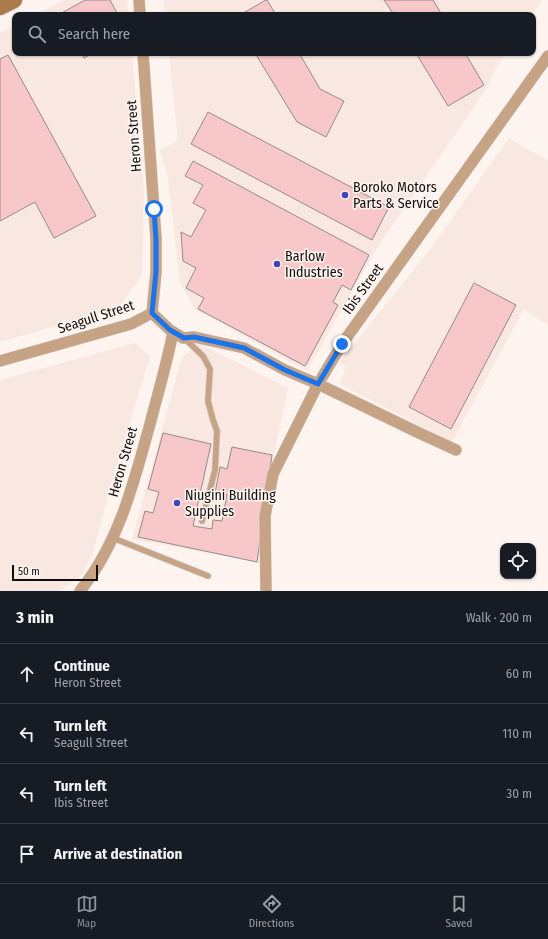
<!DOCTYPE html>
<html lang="en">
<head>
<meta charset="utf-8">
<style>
	:root { --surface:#171b24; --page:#20242c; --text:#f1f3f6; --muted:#9ea1a6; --line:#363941; --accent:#8c9099 }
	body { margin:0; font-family:"Fira Sans Condensed",sans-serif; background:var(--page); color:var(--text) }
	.controls { position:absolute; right:12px; bottom:12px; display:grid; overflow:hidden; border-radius:8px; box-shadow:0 1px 3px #0004 }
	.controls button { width:36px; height:36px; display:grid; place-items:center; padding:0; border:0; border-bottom:1px solid var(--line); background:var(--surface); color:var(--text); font:20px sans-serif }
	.scale { position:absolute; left:12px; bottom:10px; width:86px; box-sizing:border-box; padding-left:4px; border:2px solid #100d0c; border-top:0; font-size:11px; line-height:14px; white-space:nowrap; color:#100d0c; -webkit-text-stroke:3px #fdf4f0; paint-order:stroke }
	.stop { position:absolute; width:12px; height:12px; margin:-9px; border:3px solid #1a73e8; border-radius:50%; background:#fff }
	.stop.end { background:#1a73e8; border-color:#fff; box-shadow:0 1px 4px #0008 }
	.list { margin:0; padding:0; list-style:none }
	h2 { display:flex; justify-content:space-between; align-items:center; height:52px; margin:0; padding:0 16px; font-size:17px }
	h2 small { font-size:13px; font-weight:400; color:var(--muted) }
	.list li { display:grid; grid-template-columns:26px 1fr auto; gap:12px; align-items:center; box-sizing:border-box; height:60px; padding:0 16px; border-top:1px solid var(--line) }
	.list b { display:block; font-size:15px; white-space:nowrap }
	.list p { margin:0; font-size:13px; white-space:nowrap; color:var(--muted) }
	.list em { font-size:13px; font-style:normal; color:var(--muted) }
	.icon { flex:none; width:22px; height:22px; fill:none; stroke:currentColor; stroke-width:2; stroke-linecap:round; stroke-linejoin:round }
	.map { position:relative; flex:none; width:548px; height:591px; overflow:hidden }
	.search { position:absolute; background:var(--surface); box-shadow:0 1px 3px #0004; left:12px; right:12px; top:12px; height:44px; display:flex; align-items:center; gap:10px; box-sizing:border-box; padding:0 14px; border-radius:8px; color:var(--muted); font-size:15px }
	.sheet { height:292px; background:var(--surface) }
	nav { display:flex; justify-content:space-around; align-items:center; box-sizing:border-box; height:56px; border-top:1px solid var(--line); background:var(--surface); font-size:11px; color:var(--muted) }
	nav a { display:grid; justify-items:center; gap:2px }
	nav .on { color:var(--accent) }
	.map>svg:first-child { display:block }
</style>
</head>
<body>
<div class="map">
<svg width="548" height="591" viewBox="0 0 548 591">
	<rect width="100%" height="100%" fill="#fdf4f0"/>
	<!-- built -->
	<path fill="#f9e7e1" d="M64 0H127L128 15H35Z
		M164 0H542L532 15H165Z
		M15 25V53H132L144 192 142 276 118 308 0 342V33Z
		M169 53H506L494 71 489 85 377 248 307 371 195 309 180 283 168 178 160 150 178 141Z
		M509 138 548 161V325L524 309 452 442 340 384 346 366 339 363 432 247Z
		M135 343 150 356 112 481 92 556 80 577 60 591H0V380Z
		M200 344 288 388 274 454 258 562 132 539 182 357Z"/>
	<!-- building -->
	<path fill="#f8c7c9" stroke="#958b8b" d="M85 0H110L118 15H58Z
		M266 0H267L276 15H240Z
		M384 0H433L442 15H394Z
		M82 53H93L84 58Z
		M255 53H299L320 89 344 101 326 137 297 122Z
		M416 53H465L484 85 448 106Z
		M8 55 96 216 54 238 35 202 0 221V59Z
		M208 112 389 207 372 240 191 144Z
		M193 161 369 255 351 290 342 285 333 302 338 305 305 366 198 309 204 298 186 288 196 268 183 261 181 232 191 237 206 210 193 203 203 185 185 176Z
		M474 283 516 305 451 429 409 407Z
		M163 433 211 444 193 526 212 529 213 520 222 521 227 495 215 493 220 467 227 469 232 447 272 455 257 562 138 537 145 511 153 513 159 492 148 489Z"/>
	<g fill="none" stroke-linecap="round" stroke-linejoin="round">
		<defs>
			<path id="service" d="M184 338 203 356 210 369 208 401 213 420 217 431 215 470 202 521
				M113 538 208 576"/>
			<path id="minor" d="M139 0 140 15
				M143 53 156 239V272L152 313
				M0 361 131 324 152 313 170 330 183 338 194 337 244 348 285 370 318 384 417 432 456 450
				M80 591C119 543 134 482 150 424 158 393 167 363 173 332
				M266 591 265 516 273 474 318 384 342 344 548 56"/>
			<path id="secondary" d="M0 7 14 0"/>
		</defs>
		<!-- service casing -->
		<use href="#service" stroke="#d7cfcc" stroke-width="7"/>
		<!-- minor casing -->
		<use href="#minor" stroke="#d7cfcc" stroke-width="12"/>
		<!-- secondary casing -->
		<use href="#secondary" stroke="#d7cfcc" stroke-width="18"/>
		<!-- service -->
		<use href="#service" stroke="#c5a384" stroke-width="5.5"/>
		<!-- minor -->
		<use href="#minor" stroke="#c5a384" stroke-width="11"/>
		<!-- secondary -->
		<use href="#secondary" stroke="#ab7b49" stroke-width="16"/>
	</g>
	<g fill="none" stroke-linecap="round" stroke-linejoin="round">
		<!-- route -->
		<path stroke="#1a73e8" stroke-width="5" d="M154 209 156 240V272L152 313 170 330 184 338 194 337 244 348 285 370 318 384 342 344"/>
	</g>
	<!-- markers -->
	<g fill="#3f45ba" stroke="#fdf4f0" stroke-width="1.5">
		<circle cx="345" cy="195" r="4"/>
		<circle cx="277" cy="264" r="4"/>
		<circle cx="177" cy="503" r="4"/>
	</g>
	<g text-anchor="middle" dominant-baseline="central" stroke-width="3" stroke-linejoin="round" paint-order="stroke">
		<!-- street labels -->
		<g font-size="14" fill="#100d0c" stroke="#fdf4f0">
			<text transform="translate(134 136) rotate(-94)">Heron Street</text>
			<text transform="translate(363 289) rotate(-54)">Ibis Street</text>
			<text transform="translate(96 317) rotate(-18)">Seagull Street</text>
			<text transform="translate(123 462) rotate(-74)">Heron Street</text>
		</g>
		<!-- poi labels -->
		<g font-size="14" fill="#100d0c" stroke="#fdf4f0" text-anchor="start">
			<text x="353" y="187">Boroko Motors<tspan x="353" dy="16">Parts &amp; Service</tspan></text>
			<text x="285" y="256">Barlow<tspan x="285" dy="16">Industries</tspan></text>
			<text x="185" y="495">Niugini Building<tspan x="185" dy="16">Supplies</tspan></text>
		</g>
	</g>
</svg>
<div class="controls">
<button><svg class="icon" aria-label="locate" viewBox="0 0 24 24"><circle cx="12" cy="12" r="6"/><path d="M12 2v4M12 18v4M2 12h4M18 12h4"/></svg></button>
</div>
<div class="scale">50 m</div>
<div class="stop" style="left:154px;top:209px"></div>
<div class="stop end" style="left:342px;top:344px"></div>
<div class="search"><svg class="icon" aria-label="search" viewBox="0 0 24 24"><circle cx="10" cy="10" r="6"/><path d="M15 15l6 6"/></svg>Search here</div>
</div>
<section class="sheet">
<h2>3 min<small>Walk · 200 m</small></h2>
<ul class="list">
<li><svg class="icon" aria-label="ahead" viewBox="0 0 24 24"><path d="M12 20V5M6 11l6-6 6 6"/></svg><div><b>Continue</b><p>Heron Street</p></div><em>60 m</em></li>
<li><svg class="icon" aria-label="left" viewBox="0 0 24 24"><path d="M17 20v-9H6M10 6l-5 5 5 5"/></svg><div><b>Turn left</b><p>Seagull Street</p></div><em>110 m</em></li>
<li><svg class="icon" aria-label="left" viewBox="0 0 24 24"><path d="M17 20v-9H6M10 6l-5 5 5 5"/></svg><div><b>Turn left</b><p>Ibis Street</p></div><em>30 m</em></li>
<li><svg class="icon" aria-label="arrive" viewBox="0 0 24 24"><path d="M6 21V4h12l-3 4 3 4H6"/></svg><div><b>Arrive at destination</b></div></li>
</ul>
</section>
<nav>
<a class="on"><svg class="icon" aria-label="map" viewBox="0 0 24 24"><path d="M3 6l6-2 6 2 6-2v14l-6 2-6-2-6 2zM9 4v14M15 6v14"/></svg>Map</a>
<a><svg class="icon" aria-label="directions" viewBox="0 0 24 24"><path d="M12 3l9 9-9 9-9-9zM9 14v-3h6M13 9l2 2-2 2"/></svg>Directions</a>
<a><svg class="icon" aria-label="saved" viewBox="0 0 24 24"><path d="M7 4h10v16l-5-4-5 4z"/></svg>Saved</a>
</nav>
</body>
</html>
